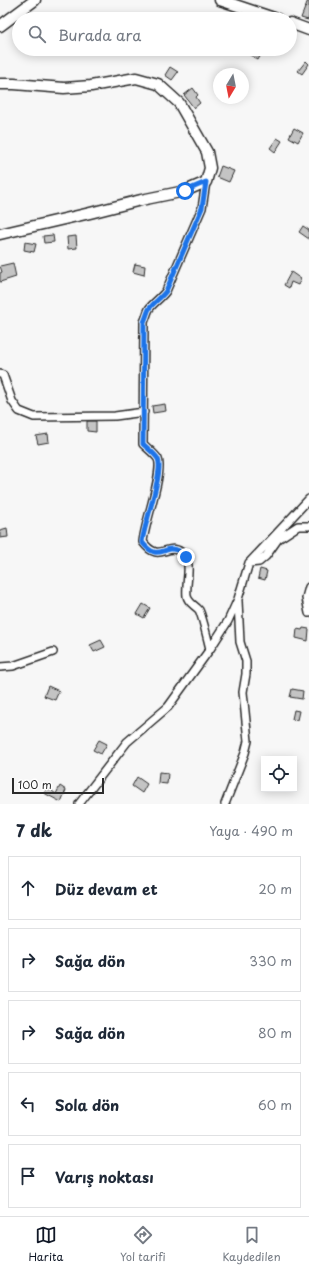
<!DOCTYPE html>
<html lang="tr">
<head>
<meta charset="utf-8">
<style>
	:root { --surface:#fff; --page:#f2f2f3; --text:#1f2937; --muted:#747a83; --line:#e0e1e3; --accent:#111827 }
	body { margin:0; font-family:"Playpen Sans",sans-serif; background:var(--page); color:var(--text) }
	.controls { position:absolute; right:12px; bottom:12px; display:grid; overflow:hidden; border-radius:0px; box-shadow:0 2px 10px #0003 }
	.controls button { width:36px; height:36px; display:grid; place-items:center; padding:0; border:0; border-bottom:1px solid var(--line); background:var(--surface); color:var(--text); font:20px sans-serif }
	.compass { position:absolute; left:213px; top:68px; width:36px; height:36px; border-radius:50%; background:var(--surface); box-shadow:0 2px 10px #0003; rotate:190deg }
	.scale { position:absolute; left:12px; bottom:10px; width:92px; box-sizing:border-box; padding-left:4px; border:2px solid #2b2b2b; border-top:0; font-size:11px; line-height:14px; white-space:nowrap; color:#2b2b2b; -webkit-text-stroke:3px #fff; paint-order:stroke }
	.stop { position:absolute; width:12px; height:12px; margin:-9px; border:3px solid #1a73e8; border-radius:50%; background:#fff }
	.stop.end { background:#1a73e8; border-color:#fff; box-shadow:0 1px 4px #0008 }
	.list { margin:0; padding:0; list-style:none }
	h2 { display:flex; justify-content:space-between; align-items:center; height:52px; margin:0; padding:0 16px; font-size:17px }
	h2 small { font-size:13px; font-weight:400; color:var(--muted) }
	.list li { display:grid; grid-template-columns:26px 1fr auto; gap:12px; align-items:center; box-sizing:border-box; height:64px; margin:0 8px 8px; padding:0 8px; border:1px solid var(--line); border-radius:0px }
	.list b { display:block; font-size:15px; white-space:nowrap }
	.list em { font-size:13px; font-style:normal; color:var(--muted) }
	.icon { flex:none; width:22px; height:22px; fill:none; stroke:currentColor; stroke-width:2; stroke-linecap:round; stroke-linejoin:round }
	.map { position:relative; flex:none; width:309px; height:804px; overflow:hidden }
	.search { position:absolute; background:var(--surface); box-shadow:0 2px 10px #0003; left:12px; right:12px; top:12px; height:44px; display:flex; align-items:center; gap:10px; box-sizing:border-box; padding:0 14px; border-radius:22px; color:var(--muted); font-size:15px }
	.sheet { height:412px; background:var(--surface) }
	nav { display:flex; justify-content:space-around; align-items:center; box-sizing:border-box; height:56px; border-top:1px solid var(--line); background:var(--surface); font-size:11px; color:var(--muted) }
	nav a { display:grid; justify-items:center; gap:2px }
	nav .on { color:var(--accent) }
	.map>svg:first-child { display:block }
</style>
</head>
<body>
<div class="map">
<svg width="309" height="804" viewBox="0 0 309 804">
	<rect width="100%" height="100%" fill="#f7f7f7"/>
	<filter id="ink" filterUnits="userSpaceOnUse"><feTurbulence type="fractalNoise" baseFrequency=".025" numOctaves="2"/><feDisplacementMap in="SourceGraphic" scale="8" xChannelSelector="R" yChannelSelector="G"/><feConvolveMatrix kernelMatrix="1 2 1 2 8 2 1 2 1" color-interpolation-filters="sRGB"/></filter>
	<g filter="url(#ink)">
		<!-- building -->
		<path fill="#c4c4c4" stroke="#2b2b2b" d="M308 0H309V17L308 20 301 18Z
			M250 49H264L258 60 247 53Z
			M306 61 309 64 302 74 298 71Z
			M170 67 178 72 172 80 165 75Z
			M193 88 198 95 196 97 200 103 194 108 184 95Z
			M294 128 303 133 298 142 289 137Z
			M277 138 282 141 275 152 270 148Z
			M221 166 234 171 229 182 217 177Z
			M303 226 309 230V239L299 232Z
			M53 235 54 242 44 243 43 236Z
			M76 236 77 248 68 249 67 237Z
			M25 242 36 244 34 252 24 250Z
			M13 263 16 277 0 282V273L2 272 0 266Z
			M135 264 145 266 144 275 133 272Z
			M291 272 301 279 298 285 291 282 289 288 284 285Z
			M165 404 166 411 153 413 152 406Z
			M87 421H96V432L87 431Z
			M48 434 49 442 38 444 36 436Z
			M7 528 8 537 0 538V530Z
			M260 569 267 571 265 580 258 578Z
			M143 604 150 608 144 618 137 614Z
			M303 628 309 629 308 641 296 638 297 629 302 630Z
			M101 640 105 647 94 652 90 645Z
			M48 686 59 691 55 700 44 696Z
			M292 689 303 691 302 699 290 697Z
			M294 710 299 711 297 720 292 719Z
			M99 740 107 744 101 754 93 750Z
			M159 772 168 773 167 784 158 783Z
			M137 777 147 784 142 793 132 786Z
			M60 786 66 790 61 802 44 793 48 788 56 794Z"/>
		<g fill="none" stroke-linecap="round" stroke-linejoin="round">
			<defs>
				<path id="street" d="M206 182 202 208 166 291C161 298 154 302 149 309 147 313 146 318 144 322L143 444C147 448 155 454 158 459 164 472 144 525 143 542 159 564 167 542 181 552 194 561 185 582 187 596 188 603 195 605 199 610 202 615 208 641 210 649
					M0 374 3 375 12 401 19 411 34 417 115 416 144 412
					M249 563 259 562 266 556 278 539 298 526H309
					M309 587 306 598 309 613
					M0 667 13 666 53 652
					M79 804 127 742 168 707 210 649 228 621 238 599 249 563 309 499
					M225 804 245 753 248 741 243 692 246 674V661L240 642 238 601"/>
				<path id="secondary" d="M220 0 277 19
					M290 23 309 30
					M0 26 35 0
					M0 84H14L64 88 91 86 136 78 158 84 179 103 207 152 210 168 206 182 185 191 141 200 90 213 0 234"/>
			</defs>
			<!-- street casing -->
			<use href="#street" stroke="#2b2b2b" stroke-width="10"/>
			<!-- secondary casing -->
			<use href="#secondary" stroke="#2b2b2b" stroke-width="13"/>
			<!-- street -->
			<use href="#street" stroke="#fff" stroke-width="7"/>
			<!-- secondary -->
			<use href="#secondary" stroke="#fff" stroke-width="10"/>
		</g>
	</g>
	<g fill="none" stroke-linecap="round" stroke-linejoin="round" filter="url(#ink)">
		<!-- route -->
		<path stroke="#1a73e8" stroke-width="5" d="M185 191 206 182 202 208 166 291C161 298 154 302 149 309 147 313 146 318 144 322L143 444C147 448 155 454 158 459 164 471 144 525 142 542 159 564 164 543 179 551 182 552 185 555 186 557"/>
	</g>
</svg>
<div class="controls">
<button><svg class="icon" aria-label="locate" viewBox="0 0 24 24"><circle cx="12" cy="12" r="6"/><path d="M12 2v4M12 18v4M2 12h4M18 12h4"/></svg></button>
</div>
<svg class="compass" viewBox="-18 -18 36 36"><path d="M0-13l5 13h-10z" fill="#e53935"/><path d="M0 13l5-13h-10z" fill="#747a83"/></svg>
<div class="scale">100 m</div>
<div class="stop" style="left:185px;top:191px"></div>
<div class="stop end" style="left:186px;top:557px"></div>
<div class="search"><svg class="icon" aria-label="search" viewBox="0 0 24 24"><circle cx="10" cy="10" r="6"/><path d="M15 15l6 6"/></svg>Burada ara</div>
</div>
<section class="sheet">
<h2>7 dk<small>Yaya · 490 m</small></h2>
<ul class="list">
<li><svg class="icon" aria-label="ahead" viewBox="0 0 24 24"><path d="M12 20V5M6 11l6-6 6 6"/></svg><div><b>Düz devam et</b></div><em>20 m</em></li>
<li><svg class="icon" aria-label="right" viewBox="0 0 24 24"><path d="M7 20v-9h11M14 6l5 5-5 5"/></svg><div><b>Sağa dön</b></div><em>330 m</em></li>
<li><svg class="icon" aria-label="right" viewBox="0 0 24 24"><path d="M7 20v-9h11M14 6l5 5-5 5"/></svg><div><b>Sağa dön</b></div><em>80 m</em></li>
<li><svg class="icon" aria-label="left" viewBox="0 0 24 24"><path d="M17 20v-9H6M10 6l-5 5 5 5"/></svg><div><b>Sola dön</b></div><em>60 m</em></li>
<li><svg class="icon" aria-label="arrive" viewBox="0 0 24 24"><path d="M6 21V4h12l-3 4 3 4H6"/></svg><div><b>Varış noktası</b></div></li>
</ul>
</section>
<nav>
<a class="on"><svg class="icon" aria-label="map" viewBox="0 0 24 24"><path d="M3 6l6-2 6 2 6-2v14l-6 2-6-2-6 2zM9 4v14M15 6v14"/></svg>Harita</a>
<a><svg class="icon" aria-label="directions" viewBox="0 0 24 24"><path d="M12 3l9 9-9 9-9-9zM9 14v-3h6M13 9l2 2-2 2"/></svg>Yol tarifi</a>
<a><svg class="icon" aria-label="saved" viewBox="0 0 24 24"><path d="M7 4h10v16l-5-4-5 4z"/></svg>Kaydedilen</a>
</nav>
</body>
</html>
